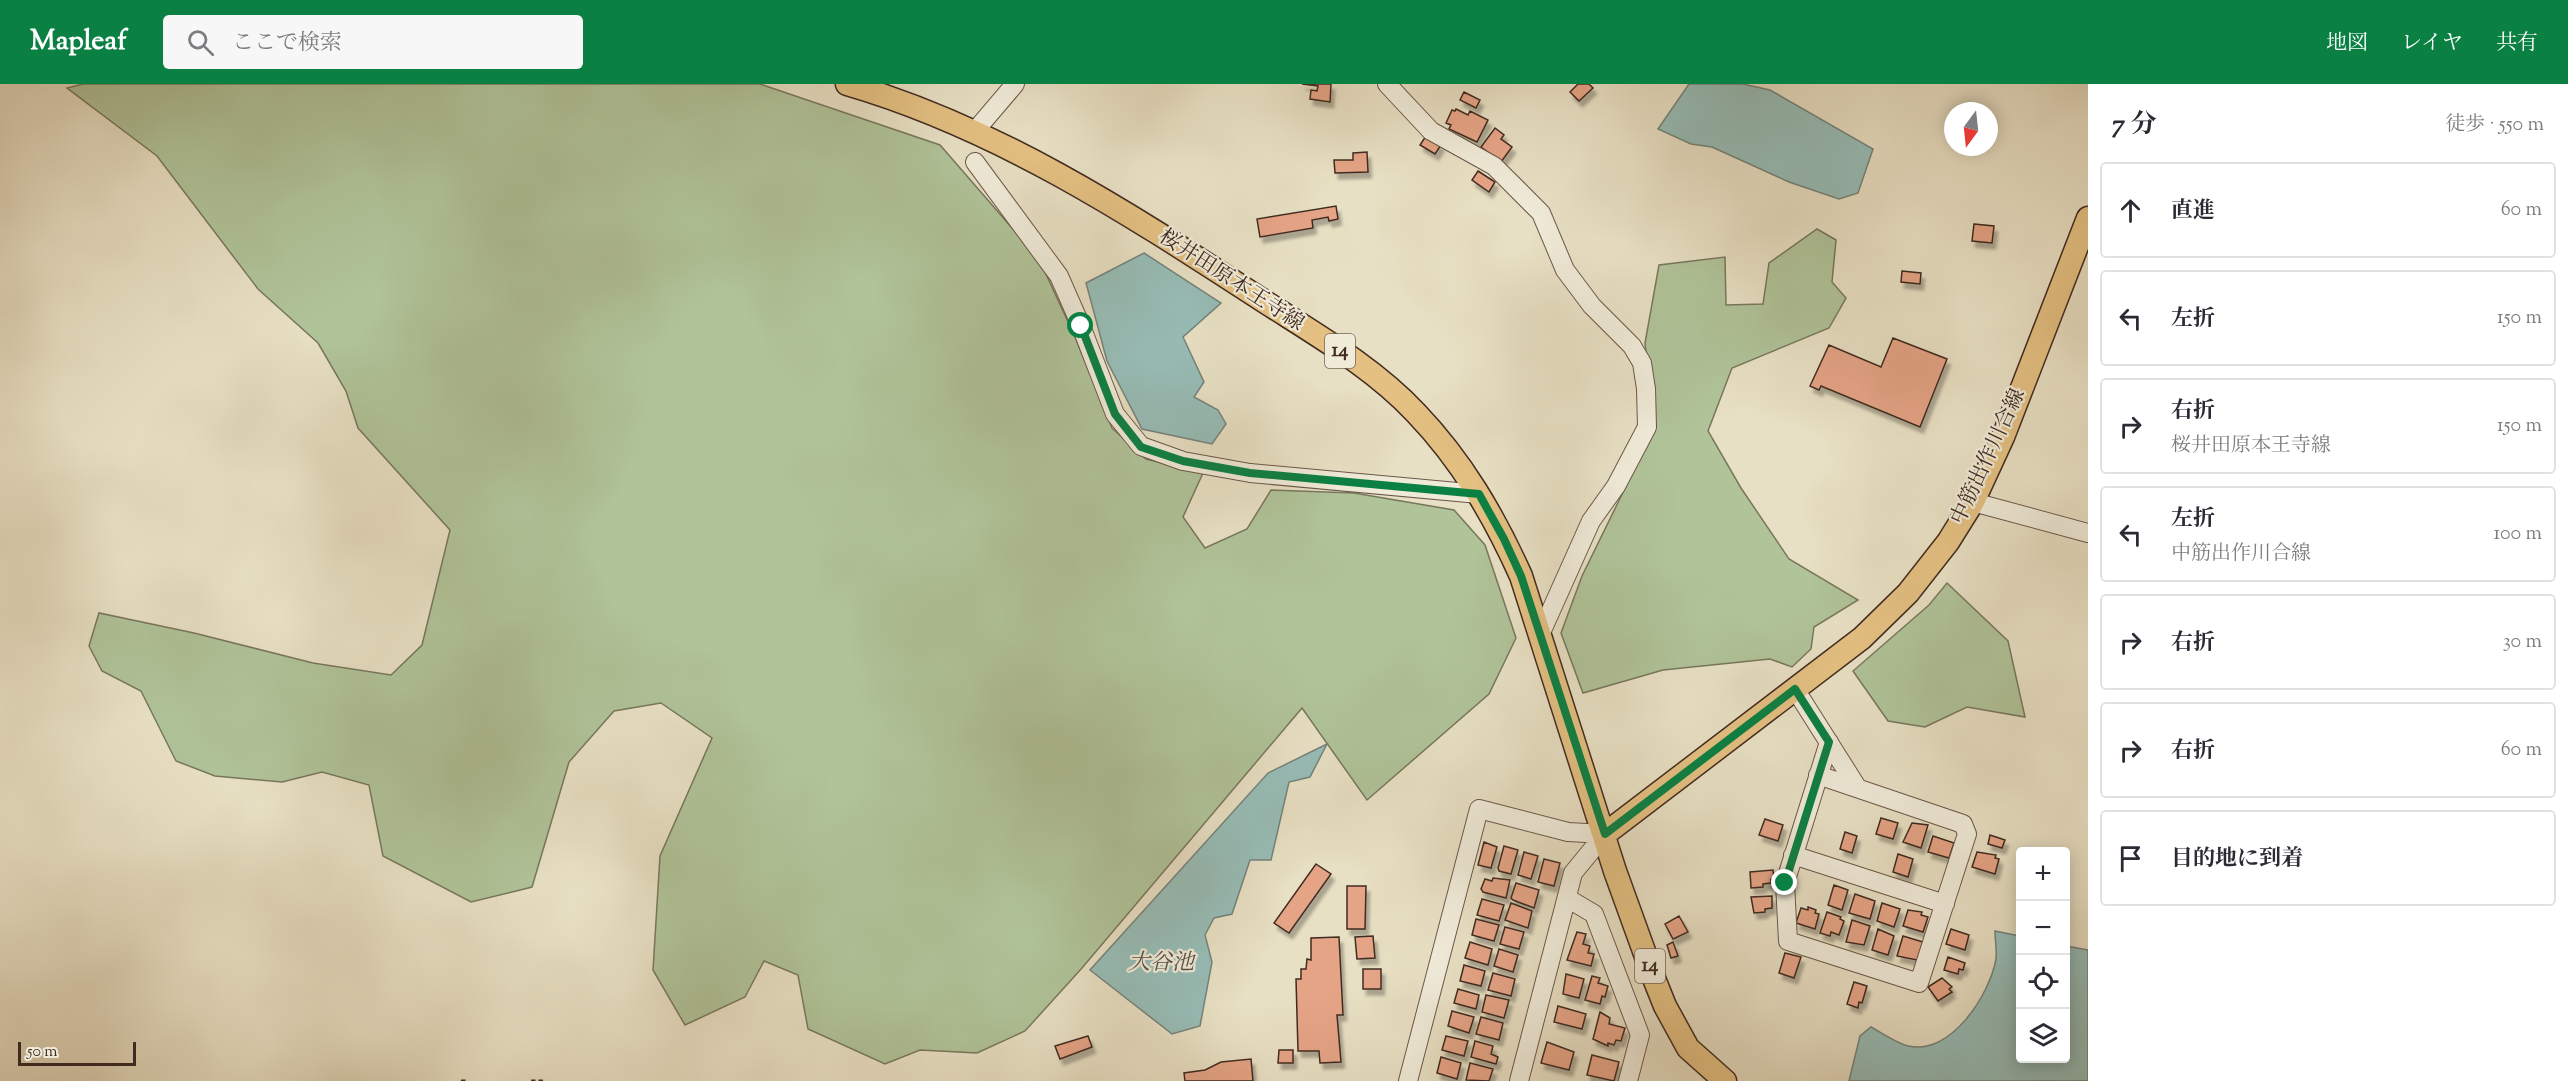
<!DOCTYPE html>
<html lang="ja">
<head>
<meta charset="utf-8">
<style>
	:root { --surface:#fff; --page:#f7f7f7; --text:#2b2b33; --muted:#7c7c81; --line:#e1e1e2; --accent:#0b8043 }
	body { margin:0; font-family:"Sorts Mill Goudy","Noto Serif JP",serif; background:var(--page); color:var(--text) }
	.controls { position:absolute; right:18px; bottom:18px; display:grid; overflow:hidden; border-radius:6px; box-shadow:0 3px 15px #0003 }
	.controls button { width:54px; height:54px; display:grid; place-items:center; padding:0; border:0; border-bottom:2px solid var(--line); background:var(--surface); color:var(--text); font:30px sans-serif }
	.compass { position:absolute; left:1944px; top:18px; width:54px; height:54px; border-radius:50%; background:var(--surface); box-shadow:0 3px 15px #0003; rotate:195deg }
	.scale { position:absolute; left:18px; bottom:15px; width:118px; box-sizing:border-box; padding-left:6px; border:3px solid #412b21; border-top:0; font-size:16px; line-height:21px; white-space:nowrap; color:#412b21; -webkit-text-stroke:4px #f0ebd9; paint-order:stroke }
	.stop { position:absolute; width:18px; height:18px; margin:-14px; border:4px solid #0b8043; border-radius:50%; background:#fff }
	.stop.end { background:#0b8043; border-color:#fff; box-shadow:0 2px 6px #0008 }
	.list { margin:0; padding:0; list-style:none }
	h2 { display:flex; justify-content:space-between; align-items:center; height:78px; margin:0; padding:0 24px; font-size:26px }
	h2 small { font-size:20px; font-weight:400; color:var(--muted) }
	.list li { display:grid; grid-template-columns:39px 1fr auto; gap:18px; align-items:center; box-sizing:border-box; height:96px; margin:0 12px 12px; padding:0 12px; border:2px solid var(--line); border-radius:6px }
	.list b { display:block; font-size:22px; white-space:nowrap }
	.list p { margin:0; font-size:20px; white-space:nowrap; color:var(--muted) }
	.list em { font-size:20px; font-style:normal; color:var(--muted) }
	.icon { flex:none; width:33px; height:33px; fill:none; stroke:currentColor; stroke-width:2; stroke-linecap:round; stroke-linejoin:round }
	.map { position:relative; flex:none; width:2088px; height:997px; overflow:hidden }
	header { display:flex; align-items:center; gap:36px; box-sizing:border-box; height:84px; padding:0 30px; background:var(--accent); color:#fff }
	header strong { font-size:28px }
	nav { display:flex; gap:33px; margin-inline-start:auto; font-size:21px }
	.search { width:420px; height:54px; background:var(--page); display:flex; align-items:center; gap:15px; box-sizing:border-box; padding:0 21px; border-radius:6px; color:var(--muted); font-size:22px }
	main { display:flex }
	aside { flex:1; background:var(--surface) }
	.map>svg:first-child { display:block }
</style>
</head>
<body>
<header>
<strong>Mapleaf</strong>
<div class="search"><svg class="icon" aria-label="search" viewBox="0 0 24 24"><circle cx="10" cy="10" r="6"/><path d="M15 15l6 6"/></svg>ここで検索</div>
<nav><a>地図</a><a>レイヤ</a><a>共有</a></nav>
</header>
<main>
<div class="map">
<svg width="2088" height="997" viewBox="0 0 2088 997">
	<defs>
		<filter id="shadow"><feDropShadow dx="3.5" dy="6" stdDeviation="1.5" flood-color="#0004"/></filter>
	</defs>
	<rect width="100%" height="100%" fill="#e8e0c4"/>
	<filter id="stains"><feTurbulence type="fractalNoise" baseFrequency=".00333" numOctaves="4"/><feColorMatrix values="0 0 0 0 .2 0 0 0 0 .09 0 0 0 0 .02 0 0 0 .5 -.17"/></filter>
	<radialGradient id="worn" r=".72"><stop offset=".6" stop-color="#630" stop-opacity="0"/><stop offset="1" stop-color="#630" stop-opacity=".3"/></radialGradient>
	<!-- green -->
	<path fill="#b0c399" stroke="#78775d" stroke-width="1.5" d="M83 0H760L940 61 1039 175 1075 253 1112 344 1146 375 1203 389 1183 433 1205 464 1247 445 1271 406 1354 409 1454 426 1485 461 1516 554 1489 610 1367 716 1302 624 1082 884 1025 947 977 969 920 966 885 980 808 945 798 891 764 877 745 913 685 941 653 886 660 772 712 654 661 619 614 627 569 678 532 803 471 818 383 772 369 701 322 688 282 698 215 692 176 677 141 607 102 587 89 562 99 529 194 549 313 579 391 591 422 561 450 446 358 344 346 307 318 259 258 205 157 72 67 4Z
		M1817 145 1836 156 1832 198 1846 214 1829 244 1732 284 1708 347 1741 404 1789 475 1858 516 1814 543 1811 565 1792 583 1770 575 1663 586 1583 609 1561 549 1582 492 1654 345 1645 259 1659 181 1725 173 1726 221 1763 220 1769 179Z
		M1947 499 2008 557 2025 633 1967 623 1925 643 1888 637 1853 587 1929 521Z"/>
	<!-- water -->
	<path fill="#97bdb7" stroke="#75837b" stroke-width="1.5" d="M1689 0H1743L1770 6 1873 65 1858 109 1839 115 1789 98 1712 63 1691 60 1658 45Z
		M1144 169 1221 219 1183 253 1204 298 1194 313 1218 326 1226 340 1212 360 1142 345 1107 277 1086 199Z
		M1327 660 1310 693 1289 698 1271 776H1250L1232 830 1214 834 1205 851 1212 878 1200 942 1172 950 1090 886 1268 689Z
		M1995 847 2020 852V974H2066V862L2088 866V997H1849L1860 952 1871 943C1882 949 1896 959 1908 962 1951 972 1990 910 1996 875 1997 866 1995 856 1995 847Z"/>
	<!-- building -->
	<path fill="#e5a486" stroke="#412b21" stroke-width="1.5" filter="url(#shadow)" d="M1302 0H1331L1330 18 1310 15 1311 6 1317 7 1318 2Z
		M1578 0H1589L1593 4 1579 17 1570 8Z
		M1464 8 1480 16 1476 24 1460 16Z
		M1456 25 1468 31 1470 27 1488 36 1477 58 1449 45 1451 41 1446 39 1452 26 1455 27Z
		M1495 44 1504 51 1501 55 1512 63 1501 78 1481 63Z
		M1426 52 1441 61 1435 70 1420 61Z
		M1367 68 1368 88 1335 89 1334 76H1353V69Z
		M1478 87 1495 98 1489 108 1472 96Z
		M1336 122 1338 135 1329 137 1328 133 1312 136 1313 144 1260 153 1257 135Z
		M1974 140 1994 142 1992 159 1972 157Z
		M1902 187 1921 189 1920 200 1901 198Z
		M1893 254 1947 275 1920 343 1821 302 1819 306 1810 302 1829 261 1881 283Z
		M1881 734 1898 739 1893 755 1876 750Z
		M1765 735 1783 741 1778 757 1759 751Z
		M1912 739 1928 741 1921 764 1903 758Z
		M1845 748 1857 752 1852 769 1840 765Z
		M1990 751 2005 756 2002 764 1988 760Z
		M1933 752 1954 759 1949 774 1928 768Z
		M1484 758 1497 763 1491 784 1478 781Z
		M1504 762 1518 766 1511 790 1499 787 1498 784Z
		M1524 768 1538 772 1531 795 1518 791Z
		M1977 768 1996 771 1995 774 1999 775 1995 790 1972 783Z
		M1898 770 1913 775 1908 793 1893 788Z
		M1544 775 1560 779 1554 802 1538 798Z
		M1316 780 1331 790 1289 849 1274 839Z
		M1773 786 1774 795H1771V799L1763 800V803L1751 804 1750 788Z
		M1493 794 1510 796 1506 814 1483 808 1481 805 1485 795 1492 797Z
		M1516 799 1539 806 1534 824 1513 816 1511 814Z
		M1834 801 1848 806 1842 826 1828 821Z
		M1347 802H1366L1365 845H1347Z
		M1855 810 1875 817 1870 835 1849 829Z
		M1772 812V824L1765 825V828L1754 829 1751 813Z
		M1482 815 1504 821 1499 837 1477 831Z
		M1511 819 1532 827 1528 844 1505 836Z
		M1882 819 1900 825 1894 843 1877 837Z
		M1808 823 1816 826 1815 829 1819 830 1815 845 1796 839 1801 824 1808 826Z
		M1908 826 1922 828 1921 831 1928 833 1923 848 1903 842Z
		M1827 828 1841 833 1840 835 1844 837 1839 851 1831 848 1830 852 1820 849Z
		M1679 832 1688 848 1673 855 1665 840Z
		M1476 835 1499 841 1494 857 1472 851Z
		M1852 836 1870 842 1864 861 1846 858Z
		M1505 843 1524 848 1519 865 1500 860Z
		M1878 845 1894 852 1888 871 1872 866Z
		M1951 845 1969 851 1965 866 1946 860Z
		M1577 848 1586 850 1583 860 1590 862 1588 869 1594 870 1591 882 1567 876Z
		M1373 852 1375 874 1357 875 1355 853Z
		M1903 852 1923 858 1917 876 1897 872Z
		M1339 853 1343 931H1337L1341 978 1320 979 1319 967H1298L1296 895H1301V885H1306L1307 875 1311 876V854Z
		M1470 858 1492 865 1488 881 1465 874Z
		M1673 858 1678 872 1671 874 1667 861Z
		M1499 865 1518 871 1513 888 1494 882Z
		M1785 869 1801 873 1794 894 1779 889Z
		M1948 873 1965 879 1963 886 1959 885 1958 890 1944 886Z
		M1464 881 1485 887 1481 902 1460 897Z
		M1363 885H1381V905H1363Z
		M1493 889 1515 895 1511 912 1488 906Z
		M1566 890 1584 895 1579 914 1563 910Z
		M1592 892 1600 894 1598 899 1608 902 1605 913 1602 912 1600 920 1585 916Z
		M1942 894 1952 903 1949 905 1952 908 1938 917 1928 903Z
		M1854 898 1867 902 1862 919 1859 918 1858 924 1847 920Z
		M1458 905 1479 911 1476 925 1454 919Z
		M1486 911 1509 916 1504 934 1482 928Z
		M1558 922 1586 930 1582 945 1554 938Z
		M1452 927 1474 933 1469 949 1448 942Z
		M1600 928 1610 934 1609 940 1625 944 1621 957 1616 956 1614 961 1608 959V962L1593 955Z
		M1481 933 1503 939 1499 956 1476 950Z
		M1088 952 1092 963 1060 975 1055 962Z
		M1446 952 1468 957 1464 972 1442 966Z
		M1475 957 1493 962 1491 970 1498 973 1496 980 1471 973Z
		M1547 958 1574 968 1569 986 1541 979Z
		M1279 966H1293V979H1278Z
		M1592 971 1619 978 1614 997 1587 991Z
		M1441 973 1461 979 1457 995 1437 989Z
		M1251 975 1253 997H1185L1184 989 1205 986 1221 978Z
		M1470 979 1493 985 1489 997 1466 996Z"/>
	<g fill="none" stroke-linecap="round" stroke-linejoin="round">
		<defs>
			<path id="minor" d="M1387 0 1431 47 1494 82 1541 129 1565 186 1592 222 1632 262 1642 279 1646 305 1647 343 1616 402 1591 437 1540 551
				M975 47 1015 0
				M975 78 1059 192 1081 242 1115 330 1141 362 1183 377 1250 389 1479 410
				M1973 418 2088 449
				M1795 605 1857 703
				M1818 691 1963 740 1967 750 1919 899 1788 857 1785 799 1829 658
				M1793 771 1945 820
				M1567 814 1594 830 1640 951 1628 997
				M1408 997 1479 725 1568 748 1605 750
				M1519 997 1573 789 1605 750"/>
			<path id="major" d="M847 0C998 44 1128 129 1259 214 1313 249 1372 282 1416 329 1462 377 1494 432 1521 492L1615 787 1653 892 1665 922 1688 964 1725 997
				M1605 750 1862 554 1908 509 1948 458 1973 418 2003 353 2088 134"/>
		</defs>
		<!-- minor casing -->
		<use href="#minor" stroke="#6b584a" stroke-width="20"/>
		<!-- major casing -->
		<use href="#major" stroke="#412b21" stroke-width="25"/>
		<!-- path -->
		<path stroke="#412b21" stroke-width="3" stroke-dasharray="4.5 3" stroke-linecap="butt" d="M461 997H468
			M531 997H546"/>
		<!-- minor -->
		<use href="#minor" stroke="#f0ebd9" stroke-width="18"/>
		<!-- major -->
		<use href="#major" stroke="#e4c082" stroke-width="22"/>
	</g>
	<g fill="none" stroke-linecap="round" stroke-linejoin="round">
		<!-- route -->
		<path stroke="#0b8043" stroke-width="8" d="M1081 242 1115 330 1141 363 1183 377 1250 389 1479 410 1504 455 1521 492 1605 750 1795 605 1829 658 1785 799"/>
	</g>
	<g text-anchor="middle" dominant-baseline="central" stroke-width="4.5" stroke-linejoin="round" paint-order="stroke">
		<!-- shield labels -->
		<g fill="#f0ebd9" stroke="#766558" stroke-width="1.5">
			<rect x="1325" y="250" width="30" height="34" rx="4.5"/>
			<rect x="1635" y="865" width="30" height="34" rx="4.5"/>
		</g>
		<g font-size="20" font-weight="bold" fill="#412b21">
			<text x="1340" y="267">14</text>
			<text x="1650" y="882">14</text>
		</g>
		<!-- street labels -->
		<g font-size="21" fill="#412b21" stroke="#f0ebd9">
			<text transform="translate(1231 197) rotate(33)">桜井田原本王寺線</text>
			<text transform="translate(1989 373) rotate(-65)">中筋出作川合線</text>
		</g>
		<!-- water labels -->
		<g font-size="22" font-style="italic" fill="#565046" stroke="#f0ebd9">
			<text x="1161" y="880">大谷池</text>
		</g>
	</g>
	<rect width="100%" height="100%" filter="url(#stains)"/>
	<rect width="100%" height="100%" fill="url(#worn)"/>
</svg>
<div class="controls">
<button>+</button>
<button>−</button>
<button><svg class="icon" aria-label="locate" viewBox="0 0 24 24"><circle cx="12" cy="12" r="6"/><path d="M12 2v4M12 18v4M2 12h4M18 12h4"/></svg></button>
<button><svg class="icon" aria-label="layers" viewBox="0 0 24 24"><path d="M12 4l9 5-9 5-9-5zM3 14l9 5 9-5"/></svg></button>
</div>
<svg class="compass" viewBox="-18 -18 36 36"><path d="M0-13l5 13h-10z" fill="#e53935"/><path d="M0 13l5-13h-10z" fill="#7c7c81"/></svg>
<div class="scale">50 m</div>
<div class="stop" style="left:1081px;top:242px"></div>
<div class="stop end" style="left:1785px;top:799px"></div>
</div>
<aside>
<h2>7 分<small>徒歩 · 550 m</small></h2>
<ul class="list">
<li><svg class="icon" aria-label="ahead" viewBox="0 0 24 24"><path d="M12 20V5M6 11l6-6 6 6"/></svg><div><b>直進</b></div><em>60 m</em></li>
<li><svg class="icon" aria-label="left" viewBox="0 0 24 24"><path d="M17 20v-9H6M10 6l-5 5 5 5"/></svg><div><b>左折</b></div><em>150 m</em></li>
<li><svg class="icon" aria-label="right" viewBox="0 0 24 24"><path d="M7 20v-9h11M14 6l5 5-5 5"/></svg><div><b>右折</b><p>桜井田原本王寺線</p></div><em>150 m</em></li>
<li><svg class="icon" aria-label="left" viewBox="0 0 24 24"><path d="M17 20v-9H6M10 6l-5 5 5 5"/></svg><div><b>左折</b><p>中筋出作川合線</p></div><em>100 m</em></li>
<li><svg class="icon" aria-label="right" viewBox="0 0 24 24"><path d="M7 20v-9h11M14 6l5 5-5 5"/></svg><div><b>右折</b></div><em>30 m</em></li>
<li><svg class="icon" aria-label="right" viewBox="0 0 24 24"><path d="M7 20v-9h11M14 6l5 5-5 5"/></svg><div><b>右折</b></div><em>60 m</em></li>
<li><svg class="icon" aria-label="arrive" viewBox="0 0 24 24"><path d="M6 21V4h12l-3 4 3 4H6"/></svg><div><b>目的地に到着</b></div></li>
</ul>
</aside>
</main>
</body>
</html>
